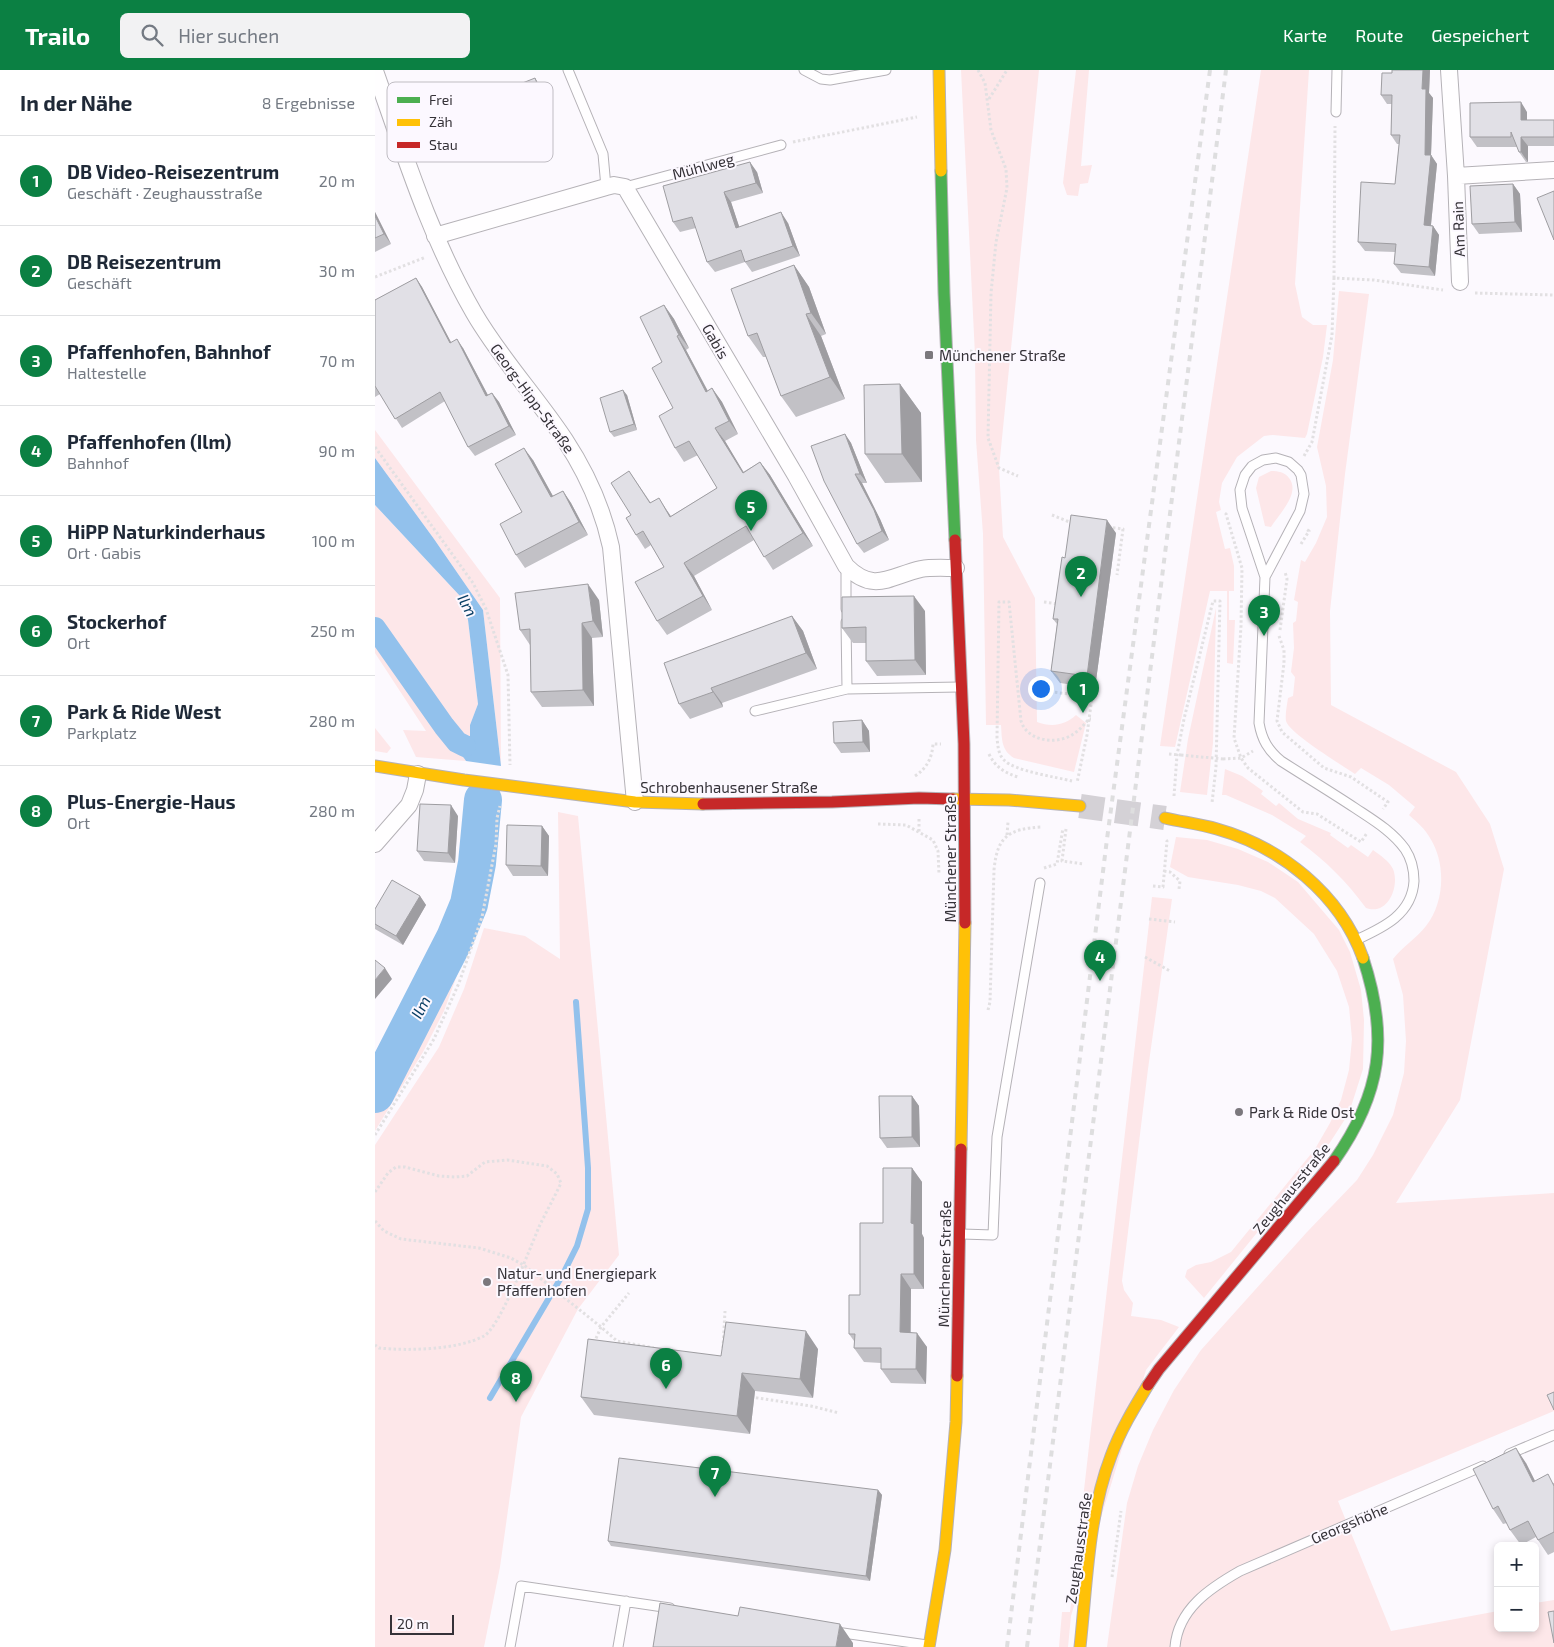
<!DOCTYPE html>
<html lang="de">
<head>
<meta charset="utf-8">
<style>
	:root { --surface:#fff; --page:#f2f2f3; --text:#1f2937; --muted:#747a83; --line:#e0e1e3; --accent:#0b8043 }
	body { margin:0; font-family:"Exo 2",sans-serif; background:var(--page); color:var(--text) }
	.controls { position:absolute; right:15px; bottom:15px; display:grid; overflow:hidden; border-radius:8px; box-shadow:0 2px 8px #0003 }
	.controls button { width:45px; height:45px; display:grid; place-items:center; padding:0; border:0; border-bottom:1px solid var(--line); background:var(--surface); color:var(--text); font:25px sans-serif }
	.scale { position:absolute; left:15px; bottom:12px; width:64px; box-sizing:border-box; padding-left:5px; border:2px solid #353238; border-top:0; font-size:14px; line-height:18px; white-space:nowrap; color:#353238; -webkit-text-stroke:4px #fcf8ff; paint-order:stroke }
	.you { position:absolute; left:665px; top:618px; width:18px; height:18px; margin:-12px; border:4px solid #fff; border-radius:50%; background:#1a73e8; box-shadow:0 0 0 8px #1a73e833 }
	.badge { display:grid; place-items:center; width:32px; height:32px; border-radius:50%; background:var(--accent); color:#fff; font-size:16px; font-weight:700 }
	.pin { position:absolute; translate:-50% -41px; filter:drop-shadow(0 1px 2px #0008) }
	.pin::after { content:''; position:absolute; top:26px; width:18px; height:15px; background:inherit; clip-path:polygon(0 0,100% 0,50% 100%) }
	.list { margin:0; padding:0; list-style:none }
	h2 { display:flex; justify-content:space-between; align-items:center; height:65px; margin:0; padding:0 20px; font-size:21px }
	h2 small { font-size:16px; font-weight:400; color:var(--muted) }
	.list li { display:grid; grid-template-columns:32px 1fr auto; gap:15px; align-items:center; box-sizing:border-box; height:90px; padding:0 20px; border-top:1px solid var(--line) }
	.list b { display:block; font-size:19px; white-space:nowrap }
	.list p { margin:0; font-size:16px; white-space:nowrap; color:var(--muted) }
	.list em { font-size:16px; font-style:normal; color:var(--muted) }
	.icon { flex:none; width:28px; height:28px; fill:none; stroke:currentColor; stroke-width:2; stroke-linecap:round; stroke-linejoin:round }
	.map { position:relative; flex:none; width:1179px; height:1577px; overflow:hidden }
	header { display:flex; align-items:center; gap:30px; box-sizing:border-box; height:70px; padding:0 25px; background:var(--accent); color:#fff }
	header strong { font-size:24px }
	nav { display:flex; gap:28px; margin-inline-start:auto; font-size:18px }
	.search { width:350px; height:45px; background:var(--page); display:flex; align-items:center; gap:12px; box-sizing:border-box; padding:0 18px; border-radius:8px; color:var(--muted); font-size:19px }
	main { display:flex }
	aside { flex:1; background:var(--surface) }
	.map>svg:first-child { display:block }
</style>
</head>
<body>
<header>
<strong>Trailo</strong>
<div class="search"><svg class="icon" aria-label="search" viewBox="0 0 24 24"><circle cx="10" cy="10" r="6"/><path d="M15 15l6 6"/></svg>Hier suchen</div>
<nav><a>Karte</a><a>Route</a><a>Gespeichert</a></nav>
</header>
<main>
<aside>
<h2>In der Nähe<small>8 Ergebnisse</small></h2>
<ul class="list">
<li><span class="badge">1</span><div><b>DB Video-Reisezentrum</b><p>Geschäft · Zeughausstraße</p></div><em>20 m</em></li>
<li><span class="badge">2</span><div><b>DB Reisezentrum</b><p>Geschäft</p></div><em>30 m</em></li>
<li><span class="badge">3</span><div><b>Pfaffenhofen, Bahnhof</b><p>Haltestelle</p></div><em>70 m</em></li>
<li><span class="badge">4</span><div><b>Pfaffenhofen (Ilm)</b><p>Bahnhof</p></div><em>90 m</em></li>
<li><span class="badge">5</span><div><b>HiPP Naturkinderhaus</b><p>Ort · Gabis</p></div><em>100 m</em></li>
<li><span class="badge">6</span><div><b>Stockerhof</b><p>Ort</p></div><em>250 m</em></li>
<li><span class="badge">7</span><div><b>Park &amp; Ride West</b><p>Parkplatz</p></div><em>280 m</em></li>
<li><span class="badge">8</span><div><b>Plus-Energie-Haus</b><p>Ort</p></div><em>280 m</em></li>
</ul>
</aside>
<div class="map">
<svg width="1179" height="1577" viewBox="0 0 1179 1577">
	<rect width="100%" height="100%" fill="#fcf9fe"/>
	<!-- green -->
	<path fill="#fde7e9" d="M586 0H664L624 398 628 467 660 528 662 652C676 657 689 656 701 645L711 653 699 702 639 688C626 680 627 669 626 655H611L608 464 601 370 600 285Z
		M701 0H714L706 96 717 95 713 113 705 114 703 126 692 125 688 113Z
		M886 0H934L920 214 927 247 938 255H952L948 287 932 364 930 368 898 365 889 366 862 387 847 413 844 432 846 440 841 442 850 479 855 478 859 496V521H854V550H860L858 594 852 593V521H835L800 677 785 676Z
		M964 221 994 224 970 404 955 541 956 635 1081 702 1115 754 1129 799 1085 1030 1021 1133 1179 1123V1341L963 1431 1016 1561 1123 1541V1558H1160V1533L1179 1530V1577H732L752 1433 763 1396 778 1360 799 1320 826 1280 932 1162 982 1110 998 1085 1018 1045 1029 1003 1031 971 1028 925 1018 889C1027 877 1042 868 1051 856 1070 832 1071 793 1055 768 1050 759 1042 752 1034 745L1040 737 1014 715 986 698 980 704C967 695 915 664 911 651 910 644 912 635 913 628L918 626 920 607 916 602 919 578 918 553 921 551 923 532 919 530 926 490 930 492 941 473 952 447 951 416 942 377 958 290Z
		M0 360 125 528 126 696 108 540 59 469 0 388Z
		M896 401C903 401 910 402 914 408 926 423 904 444 896 457L890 456 881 418 884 407Z
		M0 435 85 526 93 550 103 634 95 655V666H86L79 677 86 682 91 691 41 687 28 660 51 661 0 583Z
		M841 538 838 673 832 725 805 722 813 669Z
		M0 658 16 678 12 683 0 681Z
		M850 699 867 706 888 721 886 724 901 736 904 733 923 749 956 763 955 765 973 778 976 775 993 787 998 780C1005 785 1014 791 1018 799 1025 816 1013 846 991 838 971 811 952 792 925 772L931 766 897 745 851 725H847Z
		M183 742 203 746 244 1185 203 1239 146 1347 125 1497 109 1577H0V1075L64 977 89 919 109 858 150 866 185 889Z
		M118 766 113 804 103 848 69 941 48 982 0 1061V1034L4 1033 58 937 96 847 110 772Z
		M801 767 832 770 863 779 893 792 923 812 964 860 975 882 986 920 989 950 988 999 974 1043 954 1074 829 1228 810 1207 812 1200 821 1195 836 1192 856 1182 940 1079 955 1053 966 1030 974 1000 977 969 974 937 962 901 939 864 900 828 886 821 863 815 813 807 795 797Z
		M777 827 797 829 773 999 747 1211 749 1220 758 1233 756 1246 786 1250 804 1257 771 1300 696 1546 693 1577H684L687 1542H695Z"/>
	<!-- water -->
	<path fill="#92c1ec" d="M0 388 59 469 108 540 126 696 91 691C85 681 68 669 69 656 77 656 82 659 86 666H95V655L103 634 93 550 85 526 0 435Z"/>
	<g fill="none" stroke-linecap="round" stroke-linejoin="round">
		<!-- stream -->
		<path stroke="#92c1ec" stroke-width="6" d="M115 1328 187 1206 202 1176 213 1139V1098L201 932"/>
		<!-- canal -->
		<path stroke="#92c1ec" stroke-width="22" d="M0 558 69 656 82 672 90 676"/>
		<!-- river -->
		<path stroke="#92c1ec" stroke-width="38" d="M0 1024 80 868 94 834 102 793 108 730"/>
		<!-- secondary-tunnel -->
		<path stroke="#d4d1d6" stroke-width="24" stroke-dasharray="24 12" stroke-linecap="butt" d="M705 736 790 748"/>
		<defs>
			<path id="lane" d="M193 0 228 84 231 117
				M429 0 446 9 455 10 511 0
				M961 42 962 0
				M250 117 406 75
				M471 496V539
				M890 507 925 441 929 424 926 405 923 400 914 392 901 388 888 390 877 396 870 405 865 420 867 438 890 507 884 653C887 670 893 680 906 691 931 707 956 722 980 738 998 750 1017 761 1030 779 1036 788 1039 800 1039 811 1037 845 1007 858 981 870
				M471 552 472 619
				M380 641 472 619 584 617
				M587 1164 618 1165 622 1067 665 813
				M1134 1384 1179 1365
				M461 1562 552 1575
				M135 1577 146 1516 295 1538
				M243 1577 251 1531
				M800 1577C803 1539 835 1518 865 1501L1108 1396"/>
			<path id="street" d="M1074 0 1081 106 1085 212
				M0 1C29 83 55 167 99 243 125 288 161 326 190 370 211 402 228 440 236 477L260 732
				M1081 106 1179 100
				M60 166 231 117 239 115 250 117 421 406 471 496C499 524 515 506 546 499 557 497 570 498 581 498
				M0 774 34 735 40 720 43 704"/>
			<path id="fast" d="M566 101 569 223 580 470
				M959 1091C1007 1023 1014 967 988 888"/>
			<path id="slow" d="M564 0 566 101
				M0 696 89 710 260 732 328 734
				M578 729 634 730 705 736
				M790 748C807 752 825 754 842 759 906 777 965 824 988 888
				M586 1079 590 853
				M554 1577 570 1480 581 1352 582 1306
				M705 1577C712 1513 713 1446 736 1386 745 1361 759 1338 773 1315"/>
			<path id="jam" d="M580 470 589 674 590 853
				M328 734 457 732 544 728 578 729
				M582 1306 586 1079
				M773 1315 784 1299 959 1091"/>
		</defs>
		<!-- lane casing -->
		<use href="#lane" stroke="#b5b2b7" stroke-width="11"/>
		<!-- street casing -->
		<use href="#street" stroke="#b5b2b7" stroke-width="18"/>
		<!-- fast casing -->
		<use href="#fast" stroke="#b5b2b7" stroke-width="13"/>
		<!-- slow casing -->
		<use href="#slow" stroke="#b5b2b7" stroke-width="13"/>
		<!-- jam casing -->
		<use href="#jam" stroke="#b5b2b7" stroke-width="13"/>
		<!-- path -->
		<path stroke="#e2e0e2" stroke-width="3" stroke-dasharray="2.5 2.5" stroke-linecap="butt" d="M603 0 610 13 616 60 631 99 632 118 621 172 616 223 613 368 624 398 643 406
			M614 29 632 0
			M418 72 542 47
			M0 207 51 187
			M959 208 960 56
			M1100 223 1179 225
			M595 281 615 284
			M0 377 98 513 111 539 133 605 135 695
			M929 386 937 372 957 265 959 208 999 210 1068 220
			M852 443 851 444 867 498 866 556 859 668 866 688 873 698 928 742 942 744 986 772 992 763
			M677 445 697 453
			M733 457 748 459 742 505
			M926 474 934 461 931 459
			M669 532 683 534
			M905 560 912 509 910 502
			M904 566 909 580V593L902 651 907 662 949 698 976 707 1013 732 1008 739
			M670 621 717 627 712 665 702 713
			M614 684C620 697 630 703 643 707
			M794 684 806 685
			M848 689 866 688 878 681
			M540 706C552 698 557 688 558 674H566
			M697 711C681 707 639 701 629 690 623 684 623 676 622 668L624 532H634L646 651C652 670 677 674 693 667 702 663 708 656 714 649H716
			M799 726 802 685 809 649 838 531H845L841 697 837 733
			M544 749V762
			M503 754 531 755 558 770 563 781 564 804
			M691 759 687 791 709 794
			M632 765 633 752
			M669 798 682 794 688 758
			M789 801 795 802 805 811 804 819
			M778 816 788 817 792 771 791 770
			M774 849 800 852
			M770 887 795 901
			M613 940 615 932 619 800C622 767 633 759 666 757
			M0 1065 59 969 84 913 107 847 121 774 122 748 125 736
			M0 1122 13 1103 21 1097H30L64 1106 80 1107 92 1106 110 1092 132 1090 172 1096 182 1104 186 1113C179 1128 171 1142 164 1157 155 1178 125 1257 109 1266 82 1280 34 1281 4 1278L0 1275
			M0 1151 9 1161 26 1169 104 1178 136 1188 150 1196 226 1257 242 1271 279 1278
			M219 1273 226 1257 254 1223
			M348 1278 350 1241
			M376 1327 436 1336 464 1343
			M737 1507 746 1441"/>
		<!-- lane -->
		<use href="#lane" stroke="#fffeff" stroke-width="9"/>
		<!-- street -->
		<use href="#street" stroke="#fffeff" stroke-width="16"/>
		<!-- fast -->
		<use href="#fast" stroke="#4caf50" stroke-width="11"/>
		<!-- slow -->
		<use href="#slow" stroke="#ffc107" stroke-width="11"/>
		<!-- jam -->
		<use href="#jam" stroke="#c62828" stroke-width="11"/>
		<!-- rail -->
		<path stroke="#dededf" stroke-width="4" stroke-dasharray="6 6" stroke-linecap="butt" d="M632 1577 732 769 835 0
			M652 1577 851 0"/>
		<!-- path-bridge -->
		<path stroke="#e2e0e2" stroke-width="3" stroke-dasharray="2.5 2.5" stroke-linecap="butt" d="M806 685 848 689"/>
	</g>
	<!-- wall -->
	<path fill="#c2c1c6" d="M1017 0H1055L1054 23 1058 28 1056 85 1062 94 1056 155 1058 156 1064 165 1060 206 1026 203 1019 194 1020 182 990 181 983 172 1020 114 1024 74H1022L1016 65 1017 34H1012L1006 25 1017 3Z
		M160 8 163 13 172 34 152 42 154 46 166 74 136 86 128 76 143 37Z
		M1152 42V50H1179V76H1153V92H1151L1144 82 1142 77H1102L1095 67Z
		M382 102 388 123 356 132 364 157 413 153 425 186 377 202 370 192 340 202 332 192 321 158 305 162 298 152Z
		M1138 114 1145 124 1147 162 1104 164 1097 154Z
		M0 142 16 174 0 182Z
		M419 195 434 217 451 264 446 266 470 329 421 347 406 326 391 287H388L373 266Z
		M41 208 47 217 76 272 88 278 113 325 117 323 124 332 141 365 100 386 93 377 70 331 27 358 5 324 0 327V230Z
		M289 235 299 249 314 278 311 280 333 321 337 318 347 332 363 364 350 371 368 402 385 392 395 405 438 476 398 500 379 470 319 506 337 540 292 565 282 551 289 497 276 475 270 479 261 465 256 445 254 401 276 433 293 442 296 446 342 418 323 385 309 392 300 378 298 338 287 292Z
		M525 314 546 343 547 412 510 413 490 384Z
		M252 325 262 360 239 367 235 362Z
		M470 364 476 373 492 413H487L505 449 514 470 489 483 482 474Z
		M158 390 178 426 188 421 196 433 213 465 150 498 141 485 147 442Z
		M741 463 720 618 685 613 676 601 682 554 678 549 690 488Z
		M224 530 228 567 217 568 219 636 167 637 156 622 155 575 145 560Z
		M550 541 551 605 502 606 491 591V573H478L467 558Z
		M417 546 428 561 442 599 347 633 348 637 315 649 304 634Z
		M487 650 494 661 495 682 466 683 459 673Z
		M83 746 80 793 49 791 42 781Z
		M167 756 174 766 173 806H138L131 795Z
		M45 826 51 835 28 875 0 859V839Z
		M537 1026 544 1036 545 1077 512 1078 505 1068Z
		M537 1098 547 1112V1164L549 1168V1219H536V1262L552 1277 551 1314 516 1313 506 1299V1293L489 1292 479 1278V1271L474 1264 485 1225 508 1153Z
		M443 1279 438 1328 380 1321 375 1364 219 1345 206 1327 346 1286Z
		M1151 1393 1160 1411 1179 1413V1482L1173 1485 1161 1467 1146 1475 1135 1460 1132 1453 1128 1454 1118 1439Z
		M503 1420 507 1425 495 1511 236 1476 233 1471Z"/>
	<!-- shaded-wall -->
	<path fill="#9e9da1" d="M1048 0H1055L1054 23 1058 28 1056 85 1062 94 1055 164 1049 155 1050 85 1047 19Z
		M160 8 163 13 172 34 168 29Z
		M1146 32 1152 42V60L1146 50Z
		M147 35 154 46 166 74 159 63Z
		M1146 67 1153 76V92L1146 82Z
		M375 92 382 102 388 123 381 113Z
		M1138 114 1145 124 1147 162 1140 152Z
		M349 122 356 132 368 168 361 158Z
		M0 142 16 174 9 164 0 146Z
		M406 142 413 153 425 186 418 176Z
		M1058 156 1064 165 1060 206 1054 197Z
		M419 195 434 217 451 264 436 243Z
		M41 208 47 217 81 282 75 273Z
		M289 235 299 249 314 278 304 265Z
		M431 244 446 266 470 329 455 307Z
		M302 266 311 280 340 335 331 322Z
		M82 269 88 278 118 335 111 326Z
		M525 314 546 343 547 412 527 384Z
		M337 318 347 332 363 364 354 351Z
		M248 320 252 325 262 360 259 354Z
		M117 323 124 332 141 365 134 356Z
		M340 358 350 371 377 416 368 403Z
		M470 364 476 373 492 413 485 404Z
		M149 378 158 390 185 439 176 427Z
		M385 392 395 405 438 476 428 463Z
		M480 404 487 413 505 449 514 470 507 461Z
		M188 421 196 433 213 465 204 452Z
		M284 428 293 442 304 460 295 447Z
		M732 450 741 463 720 618 712 606Z
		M309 493 319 506 337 540 328 526Z
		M213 514 224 530 228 567 218 551Z
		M539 526 550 541 551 605 540 590Z
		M417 546 428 561 442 599 431 583Z
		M207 553 217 568 219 636 208 620Z
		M336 618 347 633 348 637 338 622Z
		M487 650 494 661 495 682 488 672Z
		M76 735 83 746 80 793 73 783Z
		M167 756 174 766 173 806 166 796Z
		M45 826 51 835 28 875 21 866Z
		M10 898 17 909 0 929V910Z
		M537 1026 544 1036 545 1077 537 1067Z
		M537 1098 547 1112V1164L549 1168V1219L539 1204 536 1153Z
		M526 1204 536 1219 535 1277 525 1262Z
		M431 1261 443 1279 438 1328 425 1309Z
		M542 1263 552 1277 551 1314 541 1299Z
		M367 1303 380 1321 375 1364 362 1346Z
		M1141 1378 1151 1393 1168 1427 1158 1412Z
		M503 1420 507 1425 495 1511 491 1506Z
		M465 1554 478 1573V1577H461Z"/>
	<!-- building -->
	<path fill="#e1e0e6" stroke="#9e9da1" d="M1017 0H1048L1047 19H1051L1050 85H1056L1049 155 1058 156 1054 197 1019 194 1021 174 983 172 986 112 1020 114 1025 65H1016L1017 25H1006L1007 3H1017Z
		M160 8 168 29 148 37 147 35 143 37 135 18Z
		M1146 32V50H1179V67H1146V82H1144L1136 62V67H1095V33Z
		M375 92 381 113 349 122 361 158 406 142 418 176 370 192 366 180 332 192 317 147 298 152 288 116Z
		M1138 114 1140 152 1097 154 1095 116Z
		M1179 121V170L1162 128Z
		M0 146 9 164 0 168Z
		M419 195 436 243 431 244 455 307 406 326 382 263 373 266 356 219Z
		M41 208 75 273 82 269 111 326 117 323 134 356 93 377 65 322 20 349 0 316V230Z
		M289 235 304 265 302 266 331 322 337 318 354 351 340 358 368 403 385 392 428 463 389 487 371 456 309 493 328 526 282 551 260 512 289 497 268 461 261 465 251 448 256 445 236 413 254 401 275 433 284 428 295 447 342 418 314 371 300 378 284 346 298 338 277 298 287 292 265 247Z
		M525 314 527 384H490L489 315Z
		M248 320 259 354 235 362 225 328Z
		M470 364 485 404H480L499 440 507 461 482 474 449 411 436 376Z
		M149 378 176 427 188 421 204 452 141 485 125 454 147 442 120 394Z
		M696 445 732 450 712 606 676 601 683 549H678L687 487 690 488Z
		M213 514 218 551 207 553 208 620 156 622 155 559 145 560 140 523Z
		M539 526 540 590 491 591V557L467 558V527Z
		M417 546 431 583 336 618 338 622 304 634 289 593Z
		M487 650 488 672 459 673 458 652Z
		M45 734 76 735 73 783 42 781Z
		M132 755 167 756 166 796 131 795Z
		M17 810 45 826 21 866 0 854V839Z
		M0 890 10 898 0 910Z
		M504 1026H537V1067L505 1068Z
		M508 1098H537L536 1153 539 1154V1204H526L525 1262 542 1263 541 1299H506V1278H479L480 1264H474V1225H485V1153H508Z
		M351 1252 431 1261 425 1309 367 1303 362 1346 206 1327 213 1269 346 1286Z
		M1179 1322V1340L1172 1325Z
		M1141 1378 1158 1412 1173 1404 1179 1416V1462L1163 1470 1153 1451 1135 1460 1123 1436 1118 1439 1098 1399Z
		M244 1388 503 1420 491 1506 233 1471Z
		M285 1533 363 1546 365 1537 465 1554 461 1577H278Z
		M1179 1541V1573L1173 1542Z"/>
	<!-- markers -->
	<g fill="#7b787d" stroke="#fcf8ff" stroke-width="2">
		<rect x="549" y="280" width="10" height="10" rx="2.5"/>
		<circle cx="864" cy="1042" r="5"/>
		<circle cx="112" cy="1212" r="5"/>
	</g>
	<g text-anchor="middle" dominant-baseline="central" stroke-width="4" stroke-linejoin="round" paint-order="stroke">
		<!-- street labels -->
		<g font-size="15" fill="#353238" stroke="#fcf8ff">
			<text transform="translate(328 96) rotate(-15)">Mühlweg</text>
			<text transform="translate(1083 159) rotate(-92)">Am Rain</text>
			<text transform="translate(341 271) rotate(60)">Gabis</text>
			<text transform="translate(158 328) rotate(54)">Georg-Hipp-Straße</text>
			<text x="354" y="717">Schrobenhausener Straße</text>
			<text transform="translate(575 789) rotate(-90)">Münchener Straße</text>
			<text transform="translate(916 1118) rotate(-51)">Zeughausstraße</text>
			<text transform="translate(569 1194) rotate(-89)">Münchener Straße</text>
			<text transform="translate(974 1453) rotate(-23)">Georgshöhe</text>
			<text transform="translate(703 1478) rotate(-82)">Zeughausstraße</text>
		</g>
		<!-- poi labels -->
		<g font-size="15" fill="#353238" stroke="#fcf8ff" text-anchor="start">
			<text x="564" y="285">Münchener Straße</text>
			<text x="874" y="1042">Park &amp; Ride Ost</text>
			<text x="122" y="1203">Natur- und Energiepark<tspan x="122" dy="17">Pfaffenhofen</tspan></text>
		</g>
		<!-- water labels -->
		<g font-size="16" font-style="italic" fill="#0b4066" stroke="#fcf8ff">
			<text transform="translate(93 535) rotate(62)">Ilm</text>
			<text transform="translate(45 937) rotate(-63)">Ilm</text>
		</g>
	</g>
	<!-- legend -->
	<rect x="12" y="12" width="166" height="80" rx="8" fill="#fcf8ff" stroke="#c0bdc3" stroke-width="1"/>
	<rect x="22" y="27" width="23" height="6" fill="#4caf50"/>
	<rect x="22" y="49" width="23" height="7" fill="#ffc107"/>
	<rect x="22" y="72" width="23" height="6" fill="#c62828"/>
	<g font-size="14" fill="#353238">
		<text x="54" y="35">Frei</text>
		<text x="54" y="57">Zäh</text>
		<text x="54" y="80">Stau</text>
	</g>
</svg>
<div class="controls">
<button>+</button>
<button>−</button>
</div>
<div class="scale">20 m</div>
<div class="you"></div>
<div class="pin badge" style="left:708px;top:643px">1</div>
<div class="pin badge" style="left:706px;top:527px">2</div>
<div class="pin badge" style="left:889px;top:566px">3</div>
<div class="pin badge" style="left:725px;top:911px">4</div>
<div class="pin badge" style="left:376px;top:461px">5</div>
<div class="pin badge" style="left:291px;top:1319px">6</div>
<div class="pin badge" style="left:340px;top:1427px">7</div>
<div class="pin badge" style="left:141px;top:1332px">8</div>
</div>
</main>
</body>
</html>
